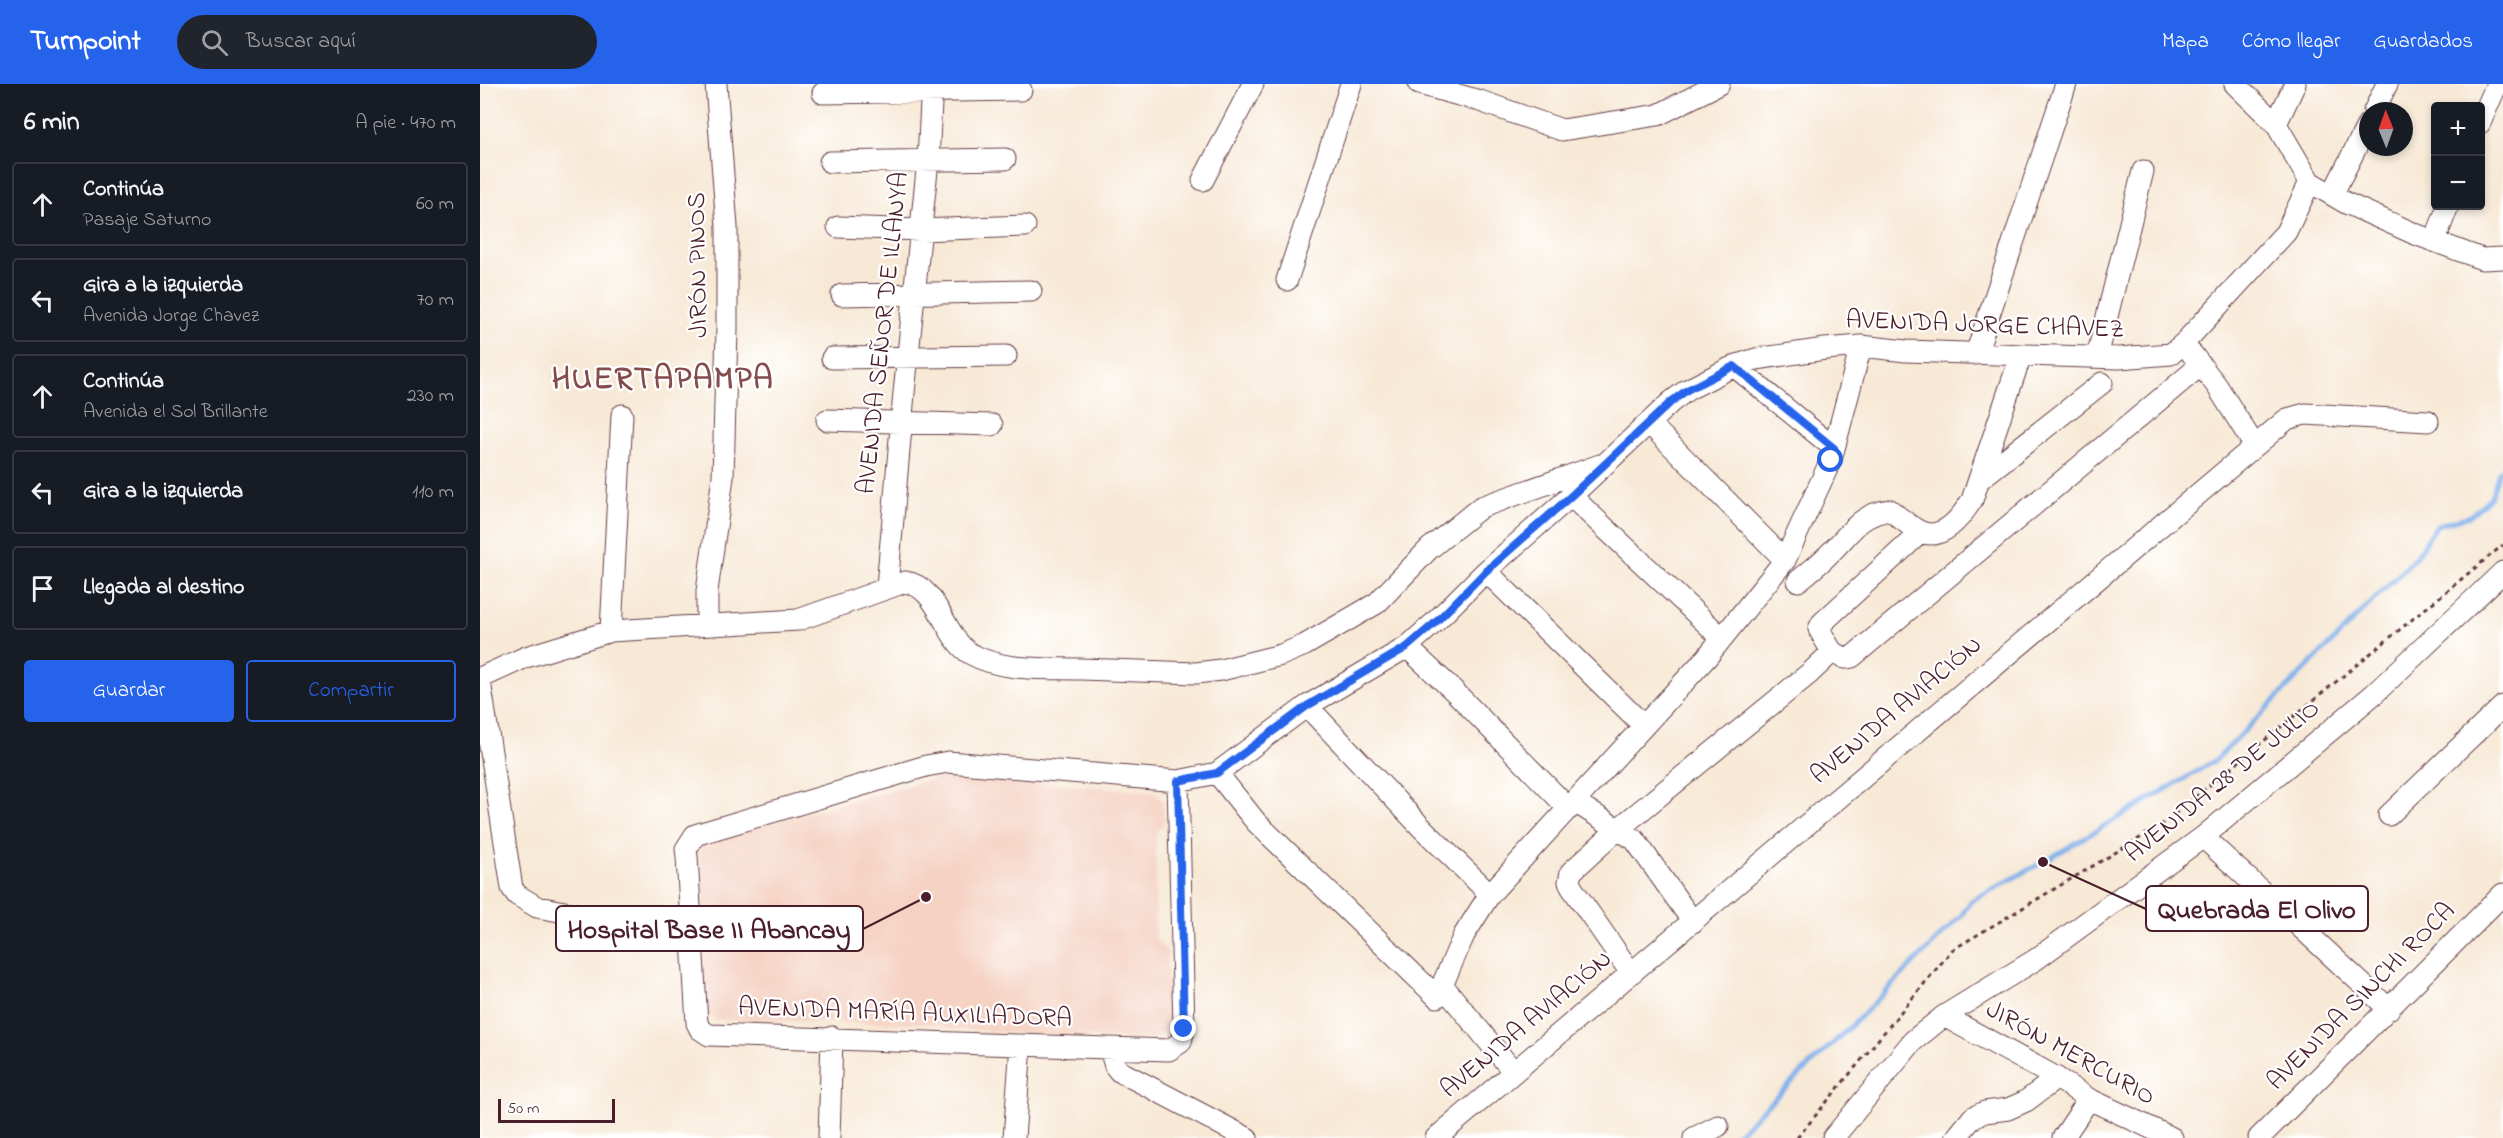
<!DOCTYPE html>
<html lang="es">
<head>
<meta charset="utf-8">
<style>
	:root { --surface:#171b24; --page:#20242c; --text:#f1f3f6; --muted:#9ea1a6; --line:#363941; --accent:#2563eb }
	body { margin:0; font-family:"Indie Flower",sans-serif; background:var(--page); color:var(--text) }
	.controls { position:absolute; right:18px; top:18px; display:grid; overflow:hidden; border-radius:6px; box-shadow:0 3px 9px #0003 }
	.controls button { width:54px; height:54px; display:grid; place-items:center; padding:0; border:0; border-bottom:2px solid var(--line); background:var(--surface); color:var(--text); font:30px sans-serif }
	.compass { position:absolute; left:1879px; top:18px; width:54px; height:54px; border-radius:50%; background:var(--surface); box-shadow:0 3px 9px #0003; rotate:359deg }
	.scale { position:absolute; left:18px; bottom:15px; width:117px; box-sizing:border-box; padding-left:6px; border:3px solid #4a1f2b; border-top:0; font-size:16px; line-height:21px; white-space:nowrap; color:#4a1f2b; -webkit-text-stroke:4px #fff; paint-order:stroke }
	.stop { position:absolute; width:18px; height:18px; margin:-14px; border:4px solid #2563eb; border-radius:50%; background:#fff }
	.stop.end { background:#2563eb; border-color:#fff; box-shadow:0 2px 6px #0008 }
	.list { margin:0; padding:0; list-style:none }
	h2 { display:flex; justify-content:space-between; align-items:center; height:78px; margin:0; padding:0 24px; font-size:26px }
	h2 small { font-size:20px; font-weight:400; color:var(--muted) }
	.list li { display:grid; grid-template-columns:39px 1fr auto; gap:18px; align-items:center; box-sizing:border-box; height:84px; margin:0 12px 12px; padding:0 12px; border:2px solid var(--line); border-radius:6px }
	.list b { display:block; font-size:22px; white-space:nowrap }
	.list p { margin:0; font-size:20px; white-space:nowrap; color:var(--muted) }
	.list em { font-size:20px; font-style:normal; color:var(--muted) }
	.actions { display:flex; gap:12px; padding:18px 24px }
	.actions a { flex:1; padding:14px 0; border:2px solid var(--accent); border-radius:6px; text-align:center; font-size:21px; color:var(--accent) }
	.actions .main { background:var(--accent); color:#fff }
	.icon { flex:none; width:33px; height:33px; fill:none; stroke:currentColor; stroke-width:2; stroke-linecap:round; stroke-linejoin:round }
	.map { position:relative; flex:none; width:2023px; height:1054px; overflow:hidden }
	header { display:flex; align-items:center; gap:36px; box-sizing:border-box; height:84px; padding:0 30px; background:var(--accent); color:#fff }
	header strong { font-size:28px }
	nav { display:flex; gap:33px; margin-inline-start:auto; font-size:21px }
	.search { width:420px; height:54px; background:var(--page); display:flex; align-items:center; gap:15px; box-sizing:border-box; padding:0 21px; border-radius:33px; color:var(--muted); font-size:22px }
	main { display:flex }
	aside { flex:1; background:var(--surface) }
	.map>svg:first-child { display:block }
</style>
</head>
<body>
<header>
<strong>Turnpoint</strong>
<div class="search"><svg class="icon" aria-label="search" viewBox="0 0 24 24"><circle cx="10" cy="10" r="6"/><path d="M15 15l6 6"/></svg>Buscar aquí</div>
<nav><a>Mapa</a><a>Cómo llegar</a><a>Guardados</a></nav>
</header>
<main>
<aside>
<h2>6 min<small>A pie · 470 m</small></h2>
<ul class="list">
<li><svg class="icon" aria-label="ahead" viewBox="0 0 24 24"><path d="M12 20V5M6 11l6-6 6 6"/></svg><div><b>Continúa</b><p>Pasaje Saturno</p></div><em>60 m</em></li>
<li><svg class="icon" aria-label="left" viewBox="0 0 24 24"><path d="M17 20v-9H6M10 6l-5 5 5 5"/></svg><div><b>Gira a la izquierda</b><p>Avenida Jorge Chavez</p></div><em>70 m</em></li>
<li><svg class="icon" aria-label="ahead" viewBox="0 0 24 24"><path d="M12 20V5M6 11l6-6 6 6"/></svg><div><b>Continúa</b><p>Avenida el Sol Brillante</p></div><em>230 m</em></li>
<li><svg class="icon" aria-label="left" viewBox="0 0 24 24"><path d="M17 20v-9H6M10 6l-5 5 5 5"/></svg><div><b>Gira a la izquierda</b></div><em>110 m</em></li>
<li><svg class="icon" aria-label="arrive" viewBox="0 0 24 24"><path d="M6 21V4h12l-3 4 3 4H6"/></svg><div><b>Llegada al destino</b></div></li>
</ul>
<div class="actions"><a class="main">Guardar</a><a>Compartir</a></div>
</aside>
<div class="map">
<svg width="2023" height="1054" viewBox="0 0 2023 1054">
	<rect width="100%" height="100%" fill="#fff"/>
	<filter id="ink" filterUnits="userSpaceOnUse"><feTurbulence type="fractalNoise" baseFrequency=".0167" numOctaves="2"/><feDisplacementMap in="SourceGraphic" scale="12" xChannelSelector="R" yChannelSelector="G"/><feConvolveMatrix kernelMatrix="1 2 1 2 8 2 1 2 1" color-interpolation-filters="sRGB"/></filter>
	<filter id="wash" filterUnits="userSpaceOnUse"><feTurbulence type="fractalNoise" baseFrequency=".008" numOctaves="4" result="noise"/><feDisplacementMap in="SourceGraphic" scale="24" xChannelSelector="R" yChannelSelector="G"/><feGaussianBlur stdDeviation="1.35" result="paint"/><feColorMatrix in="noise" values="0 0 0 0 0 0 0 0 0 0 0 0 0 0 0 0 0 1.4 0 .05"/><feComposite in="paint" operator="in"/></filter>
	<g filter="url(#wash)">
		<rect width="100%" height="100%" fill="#f7e9d6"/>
		<!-- built -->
		<path fill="#f5d2c2" d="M460 693 674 707 683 716 684 740 676 748 675 855 687 866 689 941 674 956 467 945 460 940 234 936 222 922 215 771 223 757Z"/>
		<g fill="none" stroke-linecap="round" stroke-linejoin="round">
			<!-- stream -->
			<path stroke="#82b1ec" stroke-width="4.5" d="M1253 1054 1368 945 1481 832 1491 817 1563 778 1736 676 1935 474 1957 441 1990 432 2011 413 2019 388 2023 385"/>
		</g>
	</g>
	<g filter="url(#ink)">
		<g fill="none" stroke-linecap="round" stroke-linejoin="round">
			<defs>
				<path id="minor" d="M939 0 1000 17 1082 46 1178 31 1239 0
					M1755 0 1796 40 1830 98 1866 119 1935 150 2002 175 2023 174
					M343 9 541 6
					M1894 27 1907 0
					M2000 39 2017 0
					M1796 40 1815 0
					M350 78 525 75
					M723 96 773 0
					M1852 111 1888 40
					M358 143 441 146 545 142
					M1955 156 1968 122
					M807 196 871 0
					M362 211 551 207
					M1496 270 1586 0
					M1712 270 1737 302 1774 361
					M1617 273 1663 87
					M352 274 526 272
					M1254 282 1354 364
					M347 336 512 341
					M1169 339 1305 476
					M1500 395 1622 299
					M1091 412 1242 554
					M1006 487 1164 642
					M1318 497C1328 489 1338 481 1347 472 1369 452 1378 430 1410 426 1419 433 1430 443 1441 448 1463 457 1482 432 1492 416L1541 271
					M407 503 424 309 448 76 452 0
					M227 541V507L243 393 247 245V143L236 0
					M131 547 142 331
					M927 563 975 608 1089 725
					M1352 568 1365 574 1372 573 1721 281
					M0 594 46 573 131 547 318 536 425 498C459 502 464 555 491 570 524 588 564 584 600 585 639 586 677 588 716 589L741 586 801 571 825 561 897 519 949 465 1001 423 1120 381
					M0 597 32 804 37 811 57 823 211 851
					M827 622 942 744 1010 810
					M737 689 776 738 957 913 984 851 1010 810 1227 573 1305 476 1351 376 1381 262
					M698 697 704 945 701 958 689 966 229 951 220 945 217 939 207 773 206 765 215 751 446 682 468 678 698 697 737 689 827 622 927 563 955 538 1006 487 1091 412 1191 318 1207 306 1254 282 1276 275 1345 265 1381 262 1426 267 1639 274 1691 270 1704 259 1806 148 1830 98
					M1095 718 1155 756 1213 838
					M1909 731 2023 622
					M1723 753 1909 925
					M1151 889 1092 804 1089 798 1091 788 1137 746 1330 589 1352 568 1339 545 1342 539 1441 448
					M963 902 1033 987
					M1464 932 1577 994 1609 1015 1692 1054
					M630 965 635 982 639 987 767 1054
					M349 1054 352 953
					M534 1054 541 961
					M956 1054 1807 335 1825 330 1948 337
					M1214 1054 1238 1042
					M1353 1054 1433 957 1464 932 1555 876 1723 753 1894 610 2023 488
					M1476 1054 1493 1033 1505 1028 1528 1025 1546 1017 1577 994
					M1583 1054 1609 1015
					M1779 1054 2023 810"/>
			</defs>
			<!-- minor casing -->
			<use href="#minor" stroke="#643d45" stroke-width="23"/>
			<!-- path -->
			<path stroke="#643d45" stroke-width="3" stroke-dasharray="4.5 4.5" stroke-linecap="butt" d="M1317 1054 1472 866 1680 742 2023 461"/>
			<!-- minor -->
			<use href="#minor" stroke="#fff" stroke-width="21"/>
		</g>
	</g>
	<g fill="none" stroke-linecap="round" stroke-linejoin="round" filter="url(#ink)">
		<!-- route -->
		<path stroke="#2563eb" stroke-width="8" d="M704 945 698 697 737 689 827 622 927 563 956 538 1006 487 1091 412 1191 318 1207 306 1254 282 1354 364 1351 376"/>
	</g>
	<g text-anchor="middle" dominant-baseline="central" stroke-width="4.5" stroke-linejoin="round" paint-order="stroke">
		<!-- street labels -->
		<g font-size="26" fill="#4a1f2b" stroke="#fff">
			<text transform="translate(219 181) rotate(-91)">JIRÓN PINOS</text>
			<text transform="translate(1505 242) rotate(2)">AVENIDA JORGE CHAVEZ</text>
			<text transform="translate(404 249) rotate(-84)">AVENIDA SEÑOR DE ILLANYA</text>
			<text transform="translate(1417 627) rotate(-40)">AVENIDA AVIACIÓN</text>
			<text transform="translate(1743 698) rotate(-39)">AVENIDA 28 DE JULIO</text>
			<text transform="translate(1882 913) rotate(-45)">AVENIDA SINCHI ROCA</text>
			<text transform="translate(425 930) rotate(2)">AVENIDA MARÍA AUXILIADORA</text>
			<text transform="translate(1047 941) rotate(-40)">AVENIDA AVIACIÓN</text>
			<text transform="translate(1590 970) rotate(29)">JIRÓN MERCURIO</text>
		</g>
		<!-- district labels -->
		<g font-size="32" font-weight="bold" letter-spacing="1.5" fill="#844c4c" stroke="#fff">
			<text x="183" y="296">HUERTAPAMPA</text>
		</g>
	</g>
	<!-- callouts -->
	<path fill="none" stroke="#4a1f2b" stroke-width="2" d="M1563 778L1666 825M446 813L383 845"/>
	<g fill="#4a1f2b" stroke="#fff" stroke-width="2">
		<circle cx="1563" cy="778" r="6"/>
		<circle cx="446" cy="813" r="6"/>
	</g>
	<g fill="#fff" stroke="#4a1f2b" stroke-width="2">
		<rect x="1666" y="802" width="222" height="45" rx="6"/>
		<rect x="76" y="822" width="307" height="45" rx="6"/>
	</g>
	<g font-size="27" text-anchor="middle" font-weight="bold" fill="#4a1f2b">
		<text x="1777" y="834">Quebrada El Olivo</text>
		<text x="229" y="854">Hospital Base II Abancay</text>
	</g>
</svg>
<div class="controls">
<button>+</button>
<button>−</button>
</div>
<svg class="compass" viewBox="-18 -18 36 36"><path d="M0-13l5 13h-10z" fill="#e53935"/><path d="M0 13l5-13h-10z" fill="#9ea1a6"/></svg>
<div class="scale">50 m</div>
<div class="stop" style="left:1351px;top:376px"></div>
<div class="stop end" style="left:704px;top:945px"></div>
</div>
</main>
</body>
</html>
